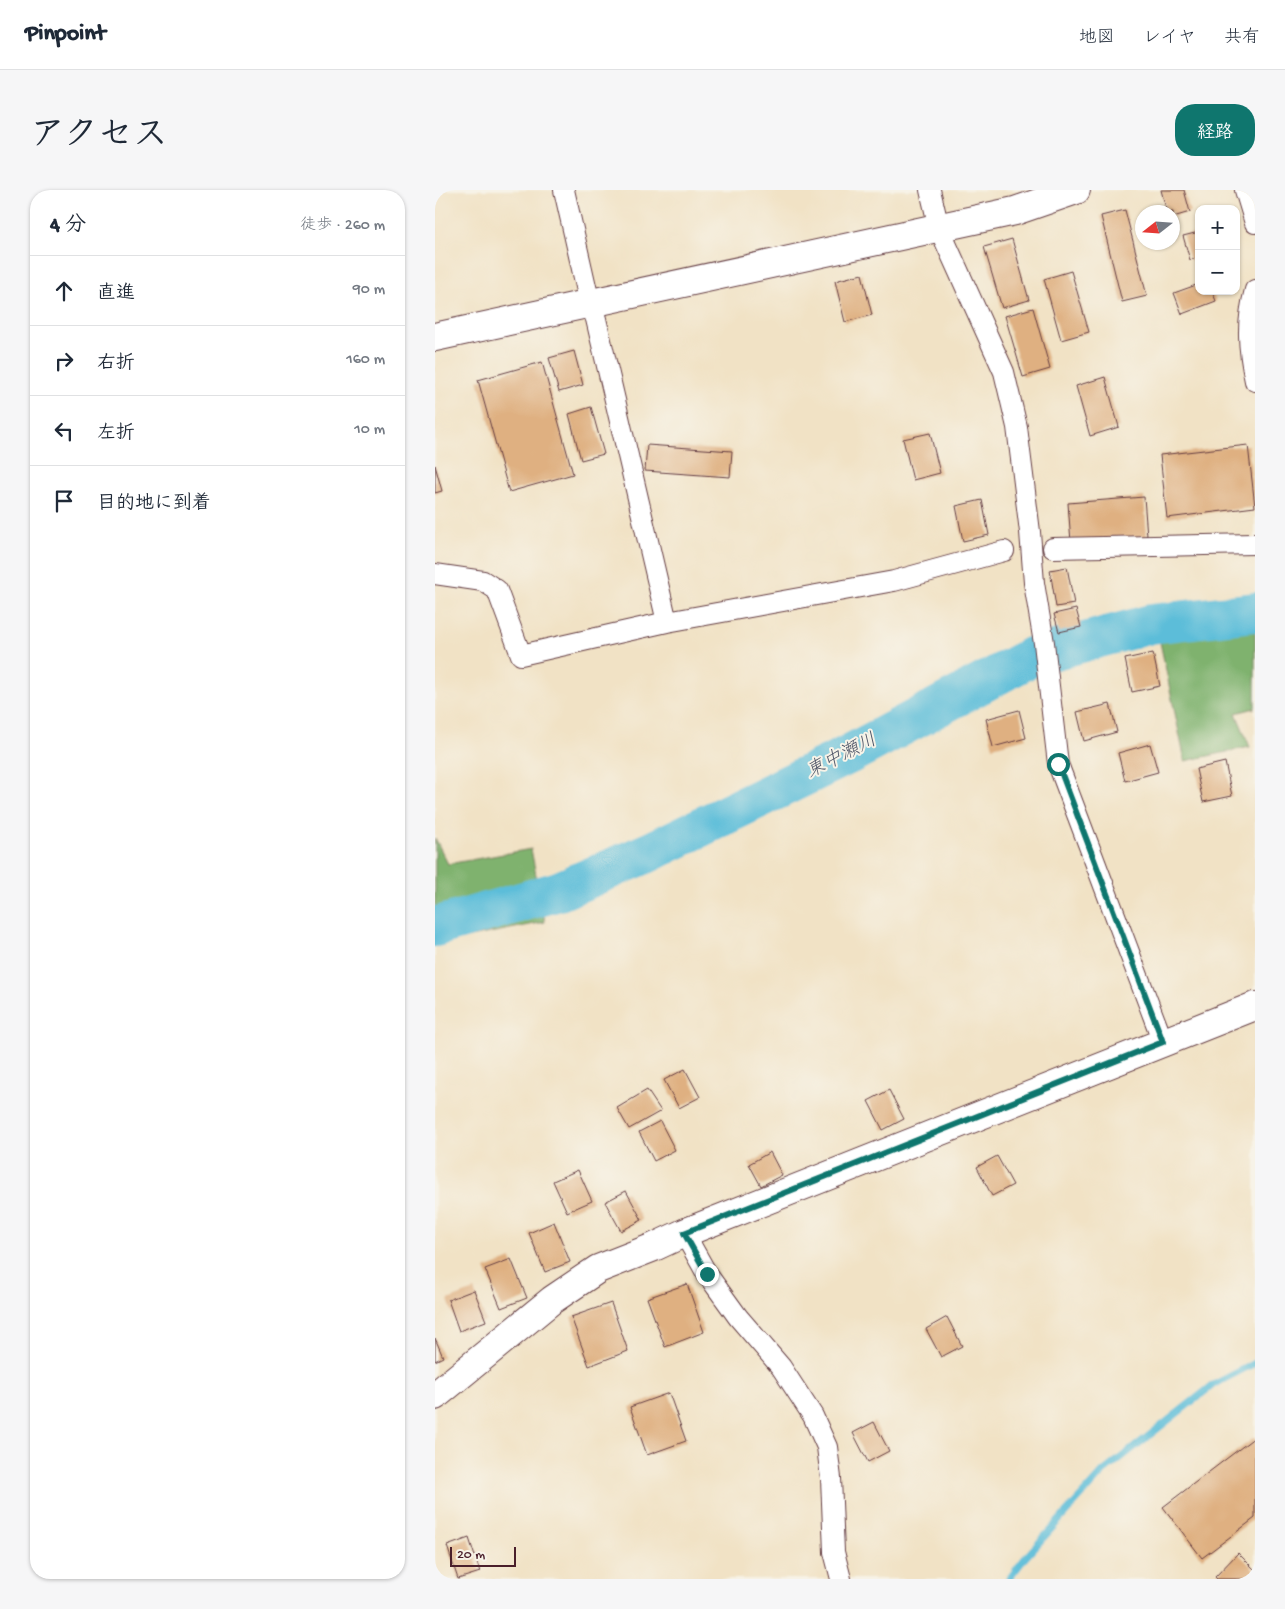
<!DOCTYPE html>
<html lang="ja">
<head>
<meta charset="utf-8">
<style>
	:root { --surface:#fff; --page:#f6f6f7; --text:#1f2937; --muted:#747a83; --line:#e0e1e3; --accent:#0f766e }
	body { margin:0; font-family:"Gochi Hand","Klee One",sans-serif; background:var(--page); color:var(--text) }
	.controls { position:absolute; right:15px; top:15px; display:grid; overflow:hidden; border-radius:10px; box-shadow:0 1px 4px #0004 }
	.controls button { width:45px; height:45px; display:grid; place-items:center; padding:0; border:0; border-bottom:1px solid var(--line); background:var(--surface); color:var(--text); font:25px sans-serif }
	.compass { position:absolute; left:700px; top:15px; width:45px; height:45px; border-radius:50%; background:var(--surface); box-shadow:0 1px 4px #0004; rotate:253deg }
	.scale { position:absolute; left:15px; bottom:12px; width:66px; box-sizing:border-box; padding-left:5px; border:2px solid #4a1f2b; border-top:0; font-size:14px; line-height:18px; white-space:nowrap; color:#4a1f2b; -webkit-text-stroke:4px #f7f3e8; paint-order:stroke }
	.stop { position:absolute; width:15px; height:15px; margin:-11px; border:4px solid #0f766e; border-radius:50%; background:#fff }
	.stop.end { background:#0f766e; border-color:#fff; box-shadow:0 1px 5px #0008 }
	.list { margin:0; padding:0; list-style:none }
	h2 { display:flex; justify-content:space-between; align-items:center; height:65px; margin:0; padding:0 20px; font-size:21px }
	h2 small { font-size:16px; font-weight:400; color:var(--muted) }
	.list li { display:grid; grid-template-columns:32px 1fr auto; gap:15px; align-items:center; box-sizing:border-box; height:70px; padding:0 20px; border-top:1px solid var(--line) }
	.list b { display:block; font-size:19px; white-space:nowrap }
	.list em { font-size:16px; font-style:normal; color:var(--muted) }
	.icon { flex:none; width:28px; height:28px; fill:none; stroke:currentColor; stroke-width:2; stroke-linecap:round; stroke-linejoin:round }
	.map { position:relative; flex:none; width:820px; height:1389px; overflow:hidden; border-radius:20px }
	header { display:flex; align-items:center; gap:30px; box-sizing:border-box; height:70px; padding:0 25px; background:var(--surface); border-bottom:1px solid var(--line) }
	header strong { font-size:24px }
	nav { display:flex; gap:28px; margin-inline-start:auto; font-size:18px }
	.intro { display:flex; align-items:center; justify-content:space-between; box-sizing:border-box; height:120px; padding:0 30px }
	h1 { margin:0; font-size:35px }
	.button { padding:12px 22px; border-radius:20px; background:var(--accent); color:#fff; font-size:18px; font-weight:700 }
	main { display:flex; gap:30px; padding:0 30px }
	aside { flex:1; background:var(--surface); border-radius:20px; box-shadow:0 1px 4px #0004 }
	.map>svg:first-child { display:block }
</style>
</head>
<body>
<header>
<strong>Pinpoint</strong>
<nav><a>地図</a><a>レイヤ</a><a>共有</a></nav>
</header>
<div class="intro"><h1>アクセス</h1><a class="button">経路</a></div>
<main>
<aside>
<h2>4 分<small>徒歩 · 260 m</small></h2>
<ul class="list">
<li><svg class="icon" aria-label="ahead" viewBox="0 0 24 24"><path d="M12 20V5M6 11l6-6 6 6"/></svg><div><b>直進</b></div><em>90 m</em></li>
<li><svg class="icon" aria-label="right" viewBox="0 0 24 24"><path d="M7 20v-9h11M14 6l5 5-5 5"/></svg><div><b>右折</b></div><em>160 m</em></li>
<li><svg class="icon" aria-label="left" viewBox="0 0 24 24"><path d="M17 20v-9H6M10 6l-5 5 5 5"/></svg><div><b>左折</b></div><em>10 m</em></li>
<li><svg class="icon" aria-label="arrive" viewBox="0 0 24 24"><path d="M6 21V4h12l-3 4 3 4H6"/></svg><div><b>目的地に到着</b></div></li>
</ul>
</aside>
<div class="map">
<svg width="820" height="1389" viewBox="0 0 820 1389">
	<rect width="100%" height="100%" fill="#f7f3e8"/>
	<filter id="ink" filterUnits="userSpaceOnUse"><feTurbulence type="fractalNoise" baseFrequency=".02" numOctaves="2"/><feDisplacementMap in="SourceGraphic" scale="10" xChannelSelector="R" yChannelSelector="G"/><feConvolveMatrix kernelMatrix="1 2 1 2 8 2 1 2 1" color-interpolation-filters="sRGB"/></filter>
	<filter id="wash" filterUnits="userSpaceOnUse"><feTurbulence type="fractalNoise" baseFrequency=".0096" numOctaves="4" result="noise"/><feDisplacementMap in="SourceGraphic" scale="20" xChannelSelector="R" yChannelSelector="G"/><feGaussianBlur stdDeviation="1.12" result="paint"/><feColorMatrix in="noise" values="0 0 0 0 0 0 0 0 0 0 0 0 0 0 0 0 0 1.4 0 .05"/><feComposite in="paint" operator="in"/></filter>
	<g filter="url(#wash)">
		<rect width="100%" height="100%" fill="#f1e2c5"/>
		<!-- forest -->
		<path fill="#7fb26e" stroke="#64684c" d="M820 436V518L801 523 815 557 750 571 725 452Z
			M0 648 13 674 96 659 110 732 0 754Z"/>
		<g fill="none" stroke-linecap="round" stroke-linejoin="round">
			<!-- stream -->
			<path stroke="#5bbdd9" stroke-width="7" d="M574 1389 590 1368 668 1282 778 1195 820 1173"/>
			<!-- river -->
			<path stroke="#5bbdd9" stroke-width="40" d="M0 737 124 701 215 662 413 565 598 466 716 434 820 422"/>
		</g>
		<g id="blocks">
			<!-- building -->
			<path fill="#dfb081" d="M726 0H749L755 22 738 27V22H732Z
				M690 20 712 106 687 112 666 26Z
				M764 42V67L755 70 748 46Z
				M577 49 594 110 567 118 549 57Z
				M636 81 654 142 626 150 609 89Z
				M427 84 437 125 410 132 400 91Z
				M764 94V101H777L781 111 747 124 739 103Z
				M598 118 615 179 588 187 570 126Z
				M139 161 148 195 124 202 114 168Z
				M107 172 138 284 74 302 43 190Z
				M670 187 684 237 655 246 641 196Z
				M156 217 169 264 146 270 134 224Z
				M495 243 505 283 478 290 468 249Z
				M212 255 297 261 295 287 210 281Z
				M813 255 820 317 732 328 725 265Z
				M0 275 7 301 0 303Z
				M709 307 712 346 636 352 633 313Z
				M547 310 554 345 528 351 521 316Z
				M632 377 639 414 621 417 615 380Z
				M641 419 646 437 624 442 619 424Z
				M718 463 725 496 697 502 690 469Z
				M675 514 682 542 649 551 642 522Z
				M584 520 591 548 558 557 551 529Z
				M715 554 723 582 690 591 683 563Z
				M790 572 797 606 768 612 761 579Z
				M250 879 265 907 244 918 229 890Z
				M212 900 226 921 194 939 182 918Z
				M454 900 469 929 448 940 433 911Z
				M225 931 240 960 219 971 204 942Z
				M335 962 347 985 326 996 314 974Z
				M562 966 578 995 557 1006 542 977Z
				M143 980 157 1011 132 1022 118 991Z
				M191 1001 207 1030 186 1041 170 1012Z
				M119 1032 135 1072 110 1082 94 1043Z
				M76 1069 92 1108 66 1118 50 1079Z
				M252 1094 269 1142 230 1157 212 1108Z
				M39 1100 51 1131 24 1141 13 1110Z
				M176 1113 193 1161 154 1176 136 1127Z
				M512 1127 527 1156 506 1167 491 1139Z
				M0 1148 8 1167 0 1171Z
				M234 1203 251 1251 212 1265 195 1217Z
				M439 1232 454 1261 433 1272 418 1243Z
				M820 1247V1328L767 1368 728 1317Z
				M34 1348 45 1382 23 1389 12 1356Z
				M803 1363 820 1380V1389H782L780 1387Z"/>
		</g>
	</g>
	<g filter="url(#ink)">
		<use href="#blocks" fill-opacity="0" stroke="#633c42" stroke-width="1"/>
		<g fill="none" stroke-linecap="round" stroke-linejoin="round">
			<defs>
				<path id="street" d="M129 0 155 114 161 129 232 432 459 391 569 361
					M495 0 504 38 569 182 582 237 595 342 599 393 609 453 623 574 728 852
					M810 0 820 33
					M820 100C811 133 813 158 820 191
					M618 358 820 354
					M0 384 48 391 62 400 86 465 232 432
					M249 1043 272 1084 303 1127 346 1177 378 1226 392 1257 396 1288 399 1362 406 1389"/>
				<path id="secondary" d="M0 147 580 21 641 0
					M0 1206 117 1110 163 1079 219 1057 249 1043 820 816"/>
			</defs>
			<!-- street casing -->
			<use href="#street" stroke="#633c42" stroke-width="22"/>
			<!-- secondary casing -->
			<use href="#secondary" stroke="#633c42" stroke-width="30"/>
			<!-- street -->
			<use href="#street" stroke="#fff" stroke-width="20"/>
			<!-- secondary -->
			<use href="#secondary" stroke="#fff" stroke-width="28"/>
		</g>
	</g>
	<g fill="none" stroke-linecap="round" stroke-linejoin="round" filter="url(#ink)">
		<!-- route -->
		<path stroke="#0f766e" stroke-width="6" d="M272 1084 249 1043 728 852 623 574"/>
	</g>
	<g text-anchor="middle" dominant-baseline="central" stroke-width="4" stroke-linejoin="round" paint-order="stroke">
		<!-- water labels -->
		<g font-size="19" font-style="italic" fill="#505668" stroke="#f7f3e8">
			<text transform="translate(407 567) rotate(-27)">東中瀬川</text>
		</g>
	</g>
</svg>
<div class="controls">
<button>+</button>
<button>−</button>
</div>
<svg class="compass" viewBox="-18 -18 36 36"><path d="M0-13l5 13h-10z" fill="#e53935"/><path d="M0 13l5-13h-10z" fill="#747a83"/></svg>
<div class="scale">20 m</div>
<div class="stop" style="left:623px;top:574px"></div>
<div class="stop end" style="left:272px;top:1084px"></div>
</div>
</main>
</body>
</html>
